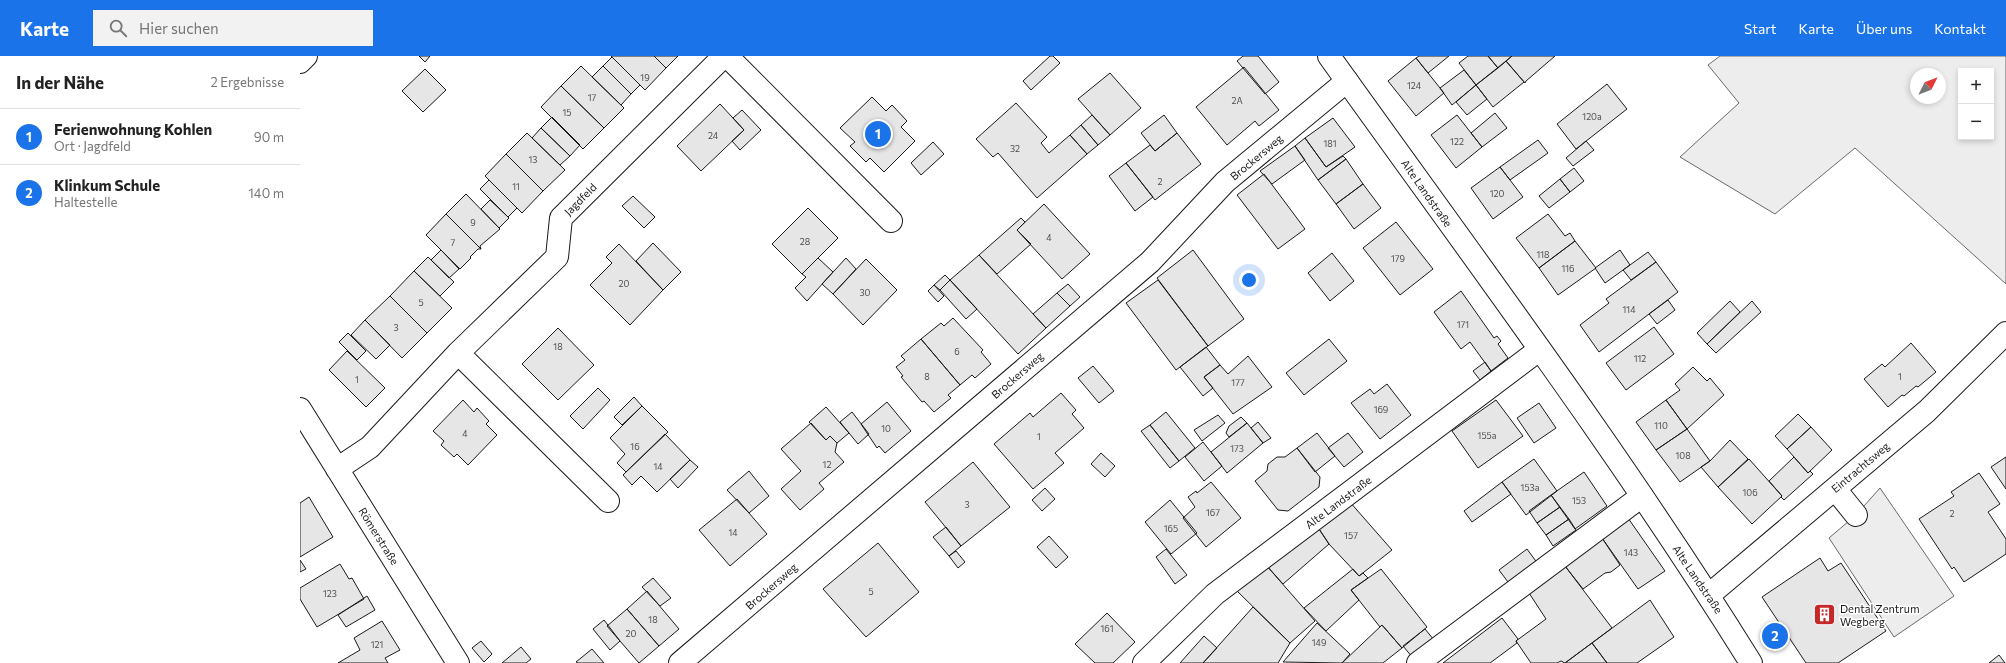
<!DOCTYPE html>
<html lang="de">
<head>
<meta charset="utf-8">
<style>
	:root { --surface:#fff; --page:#f2f2f2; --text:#222; --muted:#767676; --line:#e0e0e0; --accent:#1a73e8 }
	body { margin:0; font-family:Commissioner,sans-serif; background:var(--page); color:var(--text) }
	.controls { position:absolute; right:12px; top:12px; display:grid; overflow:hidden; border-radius:0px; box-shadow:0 2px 6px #0003 }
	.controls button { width:36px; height:36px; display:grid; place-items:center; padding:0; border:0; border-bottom:1px solid var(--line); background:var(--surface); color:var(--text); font:20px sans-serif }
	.compass { position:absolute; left:1610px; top:12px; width:36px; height:36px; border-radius:50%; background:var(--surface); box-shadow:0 2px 6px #0003; rotate:48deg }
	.you { position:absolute; left:949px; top:224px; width:14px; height:14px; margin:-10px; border:3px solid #fff; border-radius:50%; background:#1a73e8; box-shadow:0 0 0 6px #1a73e833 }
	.badge { display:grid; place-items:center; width:26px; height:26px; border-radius:50%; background:var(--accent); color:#fff; font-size:13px; font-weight:700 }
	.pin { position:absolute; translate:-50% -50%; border:2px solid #fff; box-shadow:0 1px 4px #0006 }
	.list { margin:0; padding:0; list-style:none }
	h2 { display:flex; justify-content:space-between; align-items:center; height:52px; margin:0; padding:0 16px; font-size:17px }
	h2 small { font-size:13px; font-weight:400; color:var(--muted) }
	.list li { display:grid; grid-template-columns:26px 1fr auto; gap:12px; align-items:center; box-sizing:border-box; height:56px; padding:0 16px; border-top:1px solid var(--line) }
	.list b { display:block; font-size:15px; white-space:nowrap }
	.list p { margin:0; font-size:13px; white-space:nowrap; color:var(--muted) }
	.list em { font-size:13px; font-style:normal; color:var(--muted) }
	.icon { flex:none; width:22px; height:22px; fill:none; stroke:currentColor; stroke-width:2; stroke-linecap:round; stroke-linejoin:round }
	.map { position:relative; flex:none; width:1706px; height:607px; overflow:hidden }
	header { display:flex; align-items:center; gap:24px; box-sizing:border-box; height:56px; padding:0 20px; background:var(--accent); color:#fff }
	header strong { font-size:19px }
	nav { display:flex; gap:22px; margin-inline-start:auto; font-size:14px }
	.search { width:280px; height:36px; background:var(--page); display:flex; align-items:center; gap:10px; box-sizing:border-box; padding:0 14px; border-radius:0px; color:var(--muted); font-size:15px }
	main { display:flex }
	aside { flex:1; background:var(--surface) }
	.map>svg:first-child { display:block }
</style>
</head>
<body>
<header>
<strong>Karte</strong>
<div class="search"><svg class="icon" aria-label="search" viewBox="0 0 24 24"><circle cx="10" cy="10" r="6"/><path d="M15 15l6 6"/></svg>Hier suchen</div>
<nav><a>Start</a><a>Karte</a><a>Über uns</a><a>Kontakt</a></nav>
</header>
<main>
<aside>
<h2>In der Nähe<small>2 Ergebnisse</small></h2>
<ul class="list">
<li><span class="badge">1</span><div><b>Ferienwohnung Kohlen</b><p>Ort · Jagdfeld</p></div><em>90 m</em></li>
<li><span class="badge">2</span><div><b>Klinkum Schule</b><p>Haltestelle</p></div><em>140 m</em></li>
</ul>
</aside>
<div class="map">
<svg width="1706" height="607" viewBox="0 0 1706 607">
	<rect width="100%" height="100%" fill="#fff"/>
	<!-- built -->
	<path fill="#ededed" stroke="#6a6a6a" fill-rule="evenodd" d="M1420 0H1706V228L1555 92 1475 158 1380 101 1439 47 1408 9ZM1661 15H1691V81H1661ZM1616 18H1640V42H1616Z
		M1580 432 1654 540 1594 581 1529 482 1556 459Z"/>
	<!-- building -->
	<path fill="#e6e6e6" stroke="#1a1a1a" d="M119 0H130L125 6Z
		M311 0H354L366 12 345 34Z
		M354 0H378L366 12Z
		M750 0H753L760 7 731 34 723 25Z
		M943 0H958L979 26 965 38 937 5Z
		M1119 0H1149L1128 17 1116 2Z
		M1168 0H1188L1198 12 1176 29 1159 7Z
		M1188 0H1212L1198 12Z
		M1212 0H1255L1226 25 1225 27 1206 5Z
		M312 1 340 29 331 38 303 10Z
		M1116 2 1144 37 1116 60 1088 25Z
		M1206 5 1224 26 1193 51 1176 29Z
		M281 10 324 52 304 72 261 30Z
		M303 10 331 38 321 49 292 21Z
		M944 11 979 54 959 70 955 65 927 89 896 51Z
		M125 13 146 34 123 56 102 35Z
		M1164 14 1176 29 1152 49 1140 32Z
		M810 17 841 52 810 79 778 43Z
		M1307 28 1327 53 1276 93 1257 68Z
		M1176 29 1187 43 1167 59 1156 46Z
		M261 30 304 72 283 93 241 51Z
		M572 41 586 55 592 49 607 65 601 71 615 85 584 116 570 102 566 106 550 90 555 86 540 72Z
		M716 47 747 81 741 87 749 97 770 79 787 98 737 142 698 97 693 101 676 83Z
		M420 48 444 74 401 115 377 90Z
		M442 54 461 74 440 94 432 85 444 74 433 62Z
		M1195 57 1207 72 1182 91 1171 77Z
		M792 59 810 79 798 89 781 69Z
		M864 59 877 77 855 95 841 77Z
		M1157 59 1182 91 1156 112 1131 79Z
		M252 61 280 89 270 100 241 72Z
		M1033 62 1055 91 1026 111 1005 82Z
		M781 69 798 89 787 98 770 79Z
		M241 72 270 100 260 109 232 82Z
		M227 77 265 114 243 135 206 98Z
		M877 77 901 108 855 144 826 107 850 89 855 95Z
		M1005 82 1026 111 1043 100 1046 103 1018 124 995 90Z
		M1238 84 1248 97 1210 124 1200 111Z
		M1286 85 1294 94 1273 110 1266 102Z
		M633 86 644 98 621 119 611 107Z
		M995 90 1005 104 972 128 960 115Z
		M206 98 243 135 222 157 185 120Z
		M1046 103 1063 128 1036 148 1018 124Z
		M826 107 853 141 835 155 809 120Z
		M1200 111 1223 141 1193 163 1171 132Z
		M1274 112 1284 125 1270 136 1260 123Z
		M964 118 1005 173 978 193 937 139Z
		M1260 123 1270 136 1249 152 1239 140Z
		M189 124 217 152 208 161 180 133Z
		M1063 128 1081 152 1054 173 1036 148Z
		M166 138 200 173 180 190 181 193 146 158Z
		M333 140 355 161 344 172 322 150Z
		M190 144 209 162 199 172 181 153Z
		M744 148 790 198 762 223 717 174Z
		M508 152 538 182 502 218 472 188Z
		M146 158 181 193H178L170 201 171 202 160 213 126 179Z
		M1248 158 1265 180 1270 177 1275 185 1239 212 1216 182Z
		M721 162 725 166 717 174 731 188 697 218 679 199Z
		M1096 166 1133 213 1100 239 1063 192Z
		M1275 185 1296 212 1258 239 1239 212Z
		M353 187 381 216 363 234 336 205Z
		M319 188 363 234 330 269 290 229 312 207 306 201Z
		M141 194 159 213 149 222 131 204Z
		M893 194 944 263 908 290 857 222Z
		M1320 194 1330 209 1305 227 1295 212Z
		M1348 196 1356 206 1331 224 1323 214Z
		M1032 197 1054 225 1030 245 1008 217Z
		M679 199 746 272 718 298 650 224Z
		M128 201 154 226 140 240 114 215Z
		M518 202 533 216 507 245 495 232 506 221 502 218Z
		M546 202 556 213 533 238 522 228Z
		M566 203 597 234 563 269 533 238Z
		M1356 206 1378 236 1299 296 1280 269 1309 247 1306 243Z
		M114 215 152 252 127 277 90 240Z
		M645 219 650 224 640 234 634 229Z
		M650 224 677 253 666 263 640 234Z
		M858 224 908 290 876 314 826 247Z
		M768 228 780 241 770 250 757 237Z
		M634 229 644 240 638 246 628 235Z
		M1161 235 1194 282 1197 280 1201 285 1198 288 1208 302 1191 315 1170 286 1161 293 1134 256Z
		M757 237 770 250 746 272 733 258Z
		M90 240 127 277 102 302 65 264Z
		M1368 244 1375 254 1357 268 1349 258Z
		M1430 245 1440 256 1407 288 1397 277Z
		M1452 245 1461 256 1416 297 1407 288Z
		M653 262 683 294 681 296 691 308 675 322 672 319 660 329 621 283 641 267 644 270Z
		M65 264 90 289 76 303 51 279Z
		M1354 271 1374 298 1326 334 1306 307Z
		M258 272 294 309 258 344 222 308Z
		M48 277 66 295 57 304 39 286Z
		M621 283 660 329 648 339 651 342 634 356 624 345 622 346 601 321 603 320 596 311 605 304 601 300Z
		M1029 283 1047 305 1004 339 986 317Z
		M1611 287 1636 316 1618 331 1616 330 1604 340 1602 339 1588 351 1564 323 1582 308 1585 311Z
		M906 291 920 309 904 321 913 332 903 340 880 311Z
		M47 295 85 332 66 351 29 314Z
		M948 300 972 331 933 358 904 321 920 309 928 318Z
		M1185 306 1191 315 1180 324 1173 315Z
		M793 310 814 335 799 347 778 322Z
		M1393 311 1407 325 1410 322 1424 339 1387 373 1366 344 1380 334 1375 328Z
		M1087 328 1111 359 1080 383 1051 347 1070 333 1074 338Z
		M298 332 310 344 283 373 270 360Z
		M761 337 776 354 772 358 784 372 755 397 764 407 733 433 694 388 730 357 733 361Z
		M334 341 342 350 322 369 314 361Z
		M163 344 174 356 177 352 189 365 186 368 197 379 168 409 157 398 154 401 141 389 144 385 133 375Z
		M1196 344 1223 380 1178 412 1152 375Z
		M1366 344 1387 373 1356 394 1336 366Z
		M587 346 611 375 585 397 579 390 577 392 561 368Z
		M1239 347 1256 372 1234 387 1217 362Z
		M342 350 368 376 326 416 317 407 325 398 310 382Z
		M526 351 549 377 537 387 530 380 526 384 509 366Z
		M552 356 569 378 558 388 540 366Z
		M866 356 895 392 879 405 850 369Z
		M1498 358 1511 371 1487 393 1475 380Z
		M918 359 925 367 902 385 894 374Z
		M941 361 947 367 929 381 926 377 929 370Z
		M958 366 971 382 963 387 951 372Z
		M511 367 526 384 530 380 537 387 535 396 544 406 519 427 524 433 500 454 481 433 501 415 481 393Z
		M947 367 963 387 927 417 911 396Z
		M850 369 879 405 870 412 841 375Z
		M1511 371 1532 394 1508 417 1487 393Z
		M1387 373 1410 405 1380 426 1356 394Z
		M1017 377 1035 400 1015 416 997 392Z
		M1048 377 1063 396 1044 411 1028 392Z
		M365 378 390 404 357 436 341 420 332 429 323 419Z
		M1430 384 1448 403 1418 431 1401 411 1410 405Z
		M903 386 922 410 904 425 885 401Z
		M997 392 1020 421 1019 431 988 455 978 454 955 425 967 415 968 408 977 401H985Z
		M801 397 815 410 805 421 791 408Z
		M1494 401 1508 417 1510 415 1513 418 1484 444 1481 441 1482 440 1469 425Z
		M1706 401V433L1691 411Z
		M1234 403 1257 435 1226 459 1202 426Z
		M1449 403 1482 440 1452 468 1418 431Z
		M390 404 398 411 378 432 370 423Z
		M673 406 710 451 661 490 625 446Z
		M449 415 469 440 449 457 427 434Z
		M1284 416 1307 450 1275 473 1251 439Z
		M1679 417 1700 448 1688 456 1706 483V498L1664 526 1654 511 1652 513 1619 463 1654 440 1651 436Z
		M911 426 941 462 906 491 883 462 895 451 888 441 896 435 897 437Z
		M1202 426 1211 438 1172 466 1164 455Z
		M745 432 755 443 742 455 732 444Z
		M1251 439 1260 451 1237 467 1229 455Z
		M9 441 33 481 0 501V447Z
		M437 443 467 478 430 510 399 474Z
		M870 444 897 477 871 498 845 466Z
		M1049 445 1092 494 1059 520 1029 488 1017 470Z
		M1260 451 1269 463 1246 479 1237 467Z
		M1328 462 1365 515 1338 533 1302 482Z
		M1269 463 1276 474 1253 490 1246 479Z
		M1017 470 1029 488 983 528 966 509Z
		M646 471 661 490 649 500 633 481Z
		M749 480 768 501 756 512 737 491Z
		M1302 482 1320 509 1311 516 1305 517 1283 533 1265 510Z
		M578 487 619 536 566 581 523 533Z
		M866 493 887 519 875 528 856 501Z
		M1227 493 1238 508 1211 530 1199 514Z
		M656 495 665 506 658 512 649 500Z
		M1520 502 1528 515 1541 507 1586 575 1538 607H1506L1462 541Z
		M0 504 6 513 0 516Z
		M40 508 49 523 52 522 64 543 17 571 0 543V532Z
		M966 509 1015 565 990 587 935 533Z
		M1265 510 1312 572 1265 607 1261 605 1257 607H1231L1216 585 1246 563 1229 537Z
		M1053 513 1059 520 1063 517 1068 522 1051 534 1059 544 1026 575 1004 552Z
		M1081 513 1127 571 1102 592 1082 569 1080 571 1051 534Z
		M353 522 371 542 360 550 342 531Z
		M347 535 379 573 359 590 327 553Z
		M67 540 75 554 46 571 38 559Z
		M1350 544 1374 581 1337 607H1307L1292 587Z
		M953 551 990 587 978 607H903Z
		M327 553 359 590 339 607 307 570Z
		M807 557 835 586 813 607H795L775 588Z
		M1202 562 1218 583 1216 585 1217 587 1190 607H1143Z
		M304 564 320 585 310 594 293 573Z
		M82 565 100 594 85 602 88 607H38L60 594 54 582Z
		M1017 567 1050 598 1042 607 983 606Z
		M1082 569 1102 592 1083 607H1042Z
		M1125 573 1134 584 1113 602 1103 590Z
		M904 580 917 592 903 607H880Z
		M181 585 192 598 184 606 172 592Z
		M1292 587 1307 607H1265Z
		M221 591 231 603 226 607H202Z
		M292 593 304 607H278L276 606Z
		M1699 599 1705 607H1689Z"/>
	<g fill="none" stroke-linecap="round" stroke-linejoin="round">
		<defs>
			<path id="minor" d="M427 0 591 165
				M0 6 6 0
				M158 297 308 445
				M0 353 158 607
				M37 413 70 391 158 297 257 201 261 162 424 0
				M1535 433 1556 459
				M1409 539 1627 355 1706 277
				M380 607 850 206 925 126 1047 25
				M844 607 915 538 1239 294
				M1118 607 1342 440"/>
			<path id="major" d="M1029 0C1172 200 1321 398 1451 607"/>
		</defs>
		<!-- minor casing -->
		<use href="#minor" stroke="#1a1a1a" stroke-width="24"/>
		<!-- major casing -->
		<use href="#major" stroke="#1a1a1a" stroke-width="24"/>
		<!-- minor -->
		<use href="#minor" stroke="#fff" stroke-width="22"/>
		<!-- major -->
		<use href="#major" stroke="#fff" stroke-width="22"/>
	</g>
	<!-- icons -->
	<defs>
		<symbol id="building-square" viewBox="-11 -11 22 22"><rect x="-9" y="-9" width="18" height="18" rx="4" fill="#c62828" stroke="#fff"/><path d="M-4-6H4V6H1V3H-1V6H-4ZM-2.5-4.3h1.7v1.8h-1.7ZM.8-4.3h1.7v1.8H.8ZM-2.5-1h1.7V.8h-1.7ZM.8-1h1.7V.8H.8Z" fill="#fff"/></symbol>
	</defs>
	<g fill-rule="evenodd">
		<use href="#building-square" x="1512" y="546" width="25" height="25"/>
	</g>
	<g text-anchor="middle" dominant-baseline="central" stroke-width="3" stroke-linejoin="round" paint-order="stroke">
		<!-- number labels -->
		<g font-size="9" fill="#4d4d4d">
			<text x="345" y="21">19</text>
			<text x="1114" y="29">124</text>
			<text x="292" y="41">17</text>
			<text x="937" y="44">2A</text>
			<text x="267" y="56">15</text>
			<text x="1292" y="60">120a</text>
			<text x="413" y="79">24</text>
			<text x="1157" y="85">122</text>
			<text x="1030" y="87">181</text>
			<text x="715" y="92">32</text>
			<text x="233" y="103">13</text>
			<text x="860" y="125">2</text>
			<text x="216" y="130">11</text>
			<text x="1197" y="137">120</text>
			<text x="173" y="166">9</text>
			<text x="749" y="181">4</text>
			<text x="505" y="185">28</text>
			<text x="153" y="186">7</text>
			<text x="1243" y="198">118</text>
			<text x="1098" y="202">179</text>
			<text x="1268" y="212">116</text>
			<text x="324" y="227">20</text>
			<text x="565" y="236">30</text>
			<text x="121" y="246">5</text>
			<text x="1329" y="253">114</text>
			<text x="1163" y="268">171</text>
			<text x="96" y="271">3</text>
			<text x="258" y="290">18</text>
			<text x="657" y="295">6</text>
			<text x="1340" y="302">112</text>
			<text x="627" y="320">8</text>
			<text x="1600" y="320">1</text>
			<text x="57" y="323">1</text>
			<text x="938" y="326">177</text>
			<text x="1081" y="353">169</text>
			<text x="1361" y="369">110</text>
			<text x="586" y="372">10</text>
			<text x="165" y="377">4</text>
			<text x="1187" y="379">155a</text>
			<text x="739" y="380">1</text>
			<text x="335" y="390">16</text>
			<text x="937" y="392">173</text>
			<text x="1383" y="399">108</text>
			<text x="527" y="408">12</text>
			<text x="358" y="410">14</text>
			<text x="1230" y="431">153a</text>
			<text x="1450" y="436">106</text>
			<text x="1279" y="444">153</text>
			<text x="667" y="448">3</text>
			<text x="913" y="456">167</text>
			<text x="1652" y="457">2</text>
			<text x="871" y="472">165</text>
			<text x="433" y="476">14</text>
			<text x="1051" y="479">157</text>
			<text x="1331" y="496">143</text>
			<text x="571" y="535">5</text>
			<text x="30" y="537">123</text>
			<text x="353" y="563">18</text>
			<text x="807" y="572">161</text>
			<text x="331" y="577">20</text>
			<text x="1019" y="586">149</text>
			<text x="77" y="588">121</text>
		</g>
		<!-- street labels -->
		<g font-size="11" fill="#1a1a1a" stroke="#fff">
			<text transform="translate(956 101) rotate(-40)">Brockersweg</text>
			<text transform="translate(1127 137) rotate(55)">Alte Landstraße</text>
			<text transform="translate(280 143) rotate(-45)">Jagdfeld</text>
			<text transform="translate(717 319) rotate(-41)">Brockersweg</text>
			<text transform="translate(1560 411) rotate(-40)">Eintrachtsweg</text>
			<text transform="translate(1038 446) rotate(-37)">Alte Landstraße</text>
			<text transform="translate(79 480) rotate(58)">Römerstraße</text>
			<text transform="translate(1398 523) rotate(56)">Alte Landstraße</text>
			<text transform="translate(471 530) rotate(-41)">Brockersweg</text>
		</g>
		<!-- poi labels -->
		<g font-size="11" fill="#1a1a1a" stroke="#fff" text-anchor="start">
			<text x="1540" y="552">Dental Zentrum<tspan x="1540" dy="13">Wegberg</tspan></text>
		</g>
	</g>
</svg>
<div class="controls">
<button>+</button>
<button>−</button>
</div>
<svg class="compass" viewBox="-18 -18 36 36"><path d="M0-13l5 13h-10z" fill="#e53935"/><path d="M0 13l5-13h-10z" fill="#767676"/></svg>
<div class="you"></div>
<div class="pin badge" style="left:578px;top:78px">1</div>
<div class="pin badge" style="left:1475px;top:580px">2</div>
</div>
</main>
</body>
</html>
